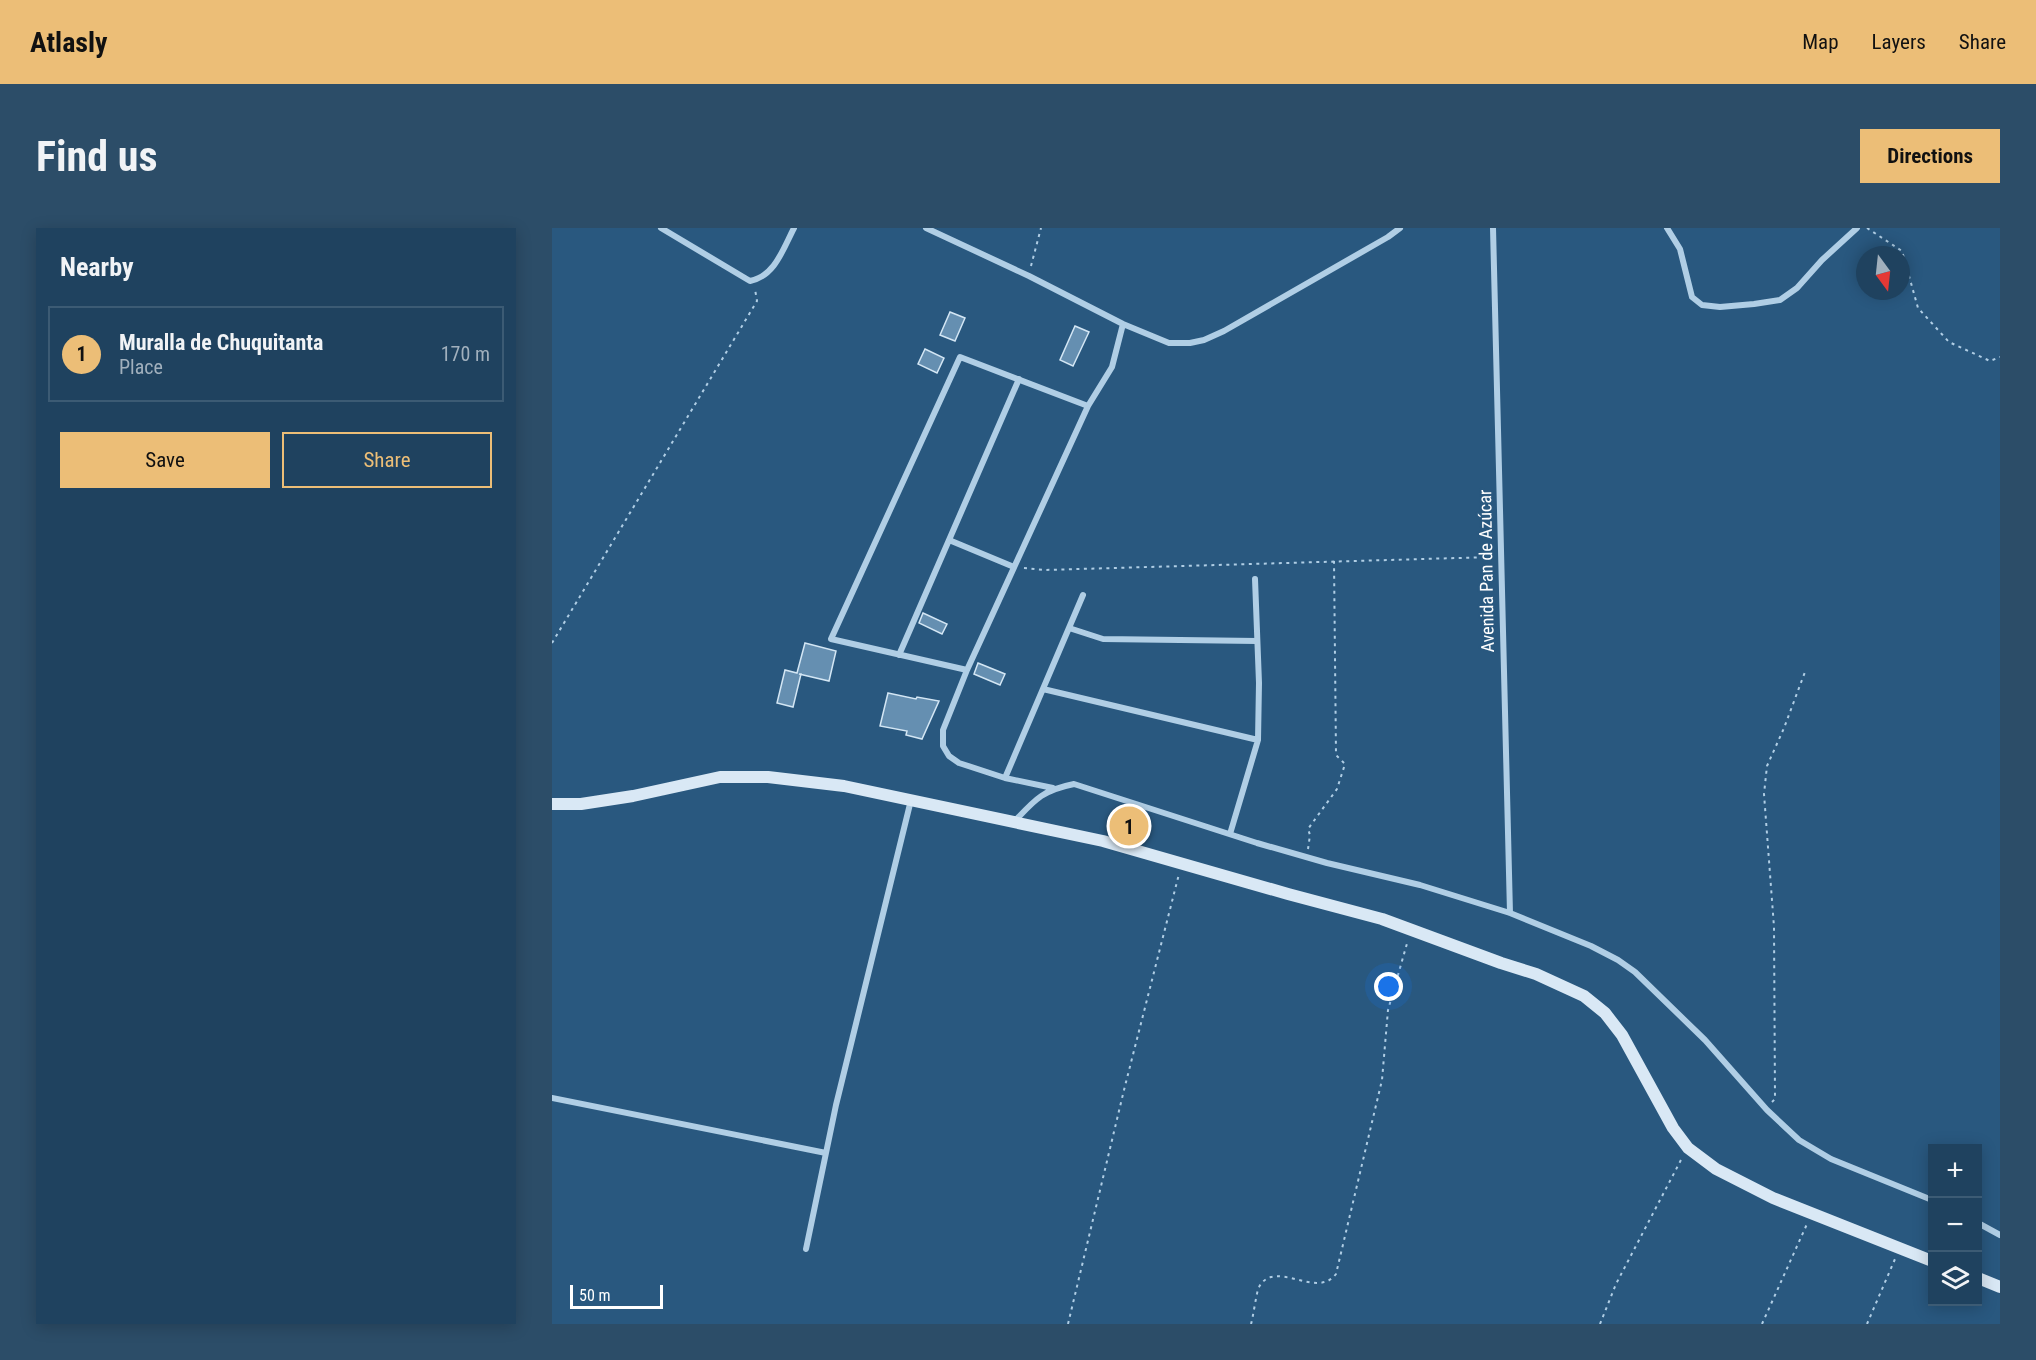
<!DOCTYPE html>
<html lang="en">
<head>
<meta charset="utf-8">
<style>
	:root { --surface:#1f425f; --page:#2c4d68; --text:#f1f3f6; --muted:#a1b0bd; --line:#3c5b74; --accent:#ecbe77 }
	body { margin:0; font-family:"Roboto Condensed",sans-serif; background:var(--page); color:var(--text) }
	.controls { position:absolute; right:18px; bottom:18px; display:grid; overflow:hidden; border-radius:0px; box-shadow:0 3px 15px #0003 }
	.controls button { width:54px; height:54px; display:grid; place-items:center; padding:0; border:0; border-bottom:2px solid var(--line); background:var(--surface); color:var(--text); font:30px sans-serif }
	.compass { position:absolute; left:1304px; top:18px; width:54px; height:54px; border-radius:50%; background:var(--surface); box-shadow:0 3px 15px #0003; rotate:165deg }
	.scale { position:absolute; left:18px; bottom:15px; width:93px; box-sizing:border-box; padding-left:6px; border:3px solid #fff; border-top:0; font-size:16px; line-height:21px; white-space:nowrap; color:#fff; -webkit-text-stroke:4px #29587f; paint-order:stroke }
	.you { position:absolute; left:837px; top:759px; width:21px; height:21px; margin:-15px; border:4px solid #fff; border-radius:50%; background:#1a73e8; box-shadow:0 0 0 9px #1a73e833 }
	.badge { display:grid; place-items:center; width:39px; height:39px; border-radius:50%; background:var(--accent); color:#111; font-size:20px; font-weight:700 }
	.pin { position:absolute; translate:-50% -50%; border:3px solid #fff; box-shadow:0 2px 6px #0006 }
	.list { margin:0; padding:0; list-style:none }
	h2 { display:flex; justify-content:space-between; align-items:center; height:78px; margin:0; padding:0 24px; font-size:26px }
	h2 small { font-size:20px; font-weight:400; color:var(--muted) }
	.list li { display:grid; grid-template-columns:39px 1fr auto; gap:18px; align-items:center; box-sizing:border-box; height:96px; margin:0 12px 12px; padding:0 12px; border:2px solid var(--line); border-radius:0px }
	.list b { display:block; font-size:22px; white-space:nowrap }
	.list p { margin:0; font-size:20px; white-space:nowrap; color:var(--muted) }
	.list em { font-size:20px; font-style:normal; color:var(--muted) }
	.actions { display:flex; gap:12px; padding:18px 24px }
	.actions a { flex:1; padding:14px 0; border:2px solid var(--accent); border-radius:0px; text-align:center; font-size:21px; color:var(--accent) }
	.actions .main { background:var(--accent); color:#111 }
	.icon { flex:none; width:33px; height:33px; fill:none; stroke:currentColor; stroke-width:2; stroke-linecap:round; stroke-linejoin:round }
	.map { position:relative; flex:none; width:1448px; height:1096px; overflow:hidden; border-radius:0px }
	header { display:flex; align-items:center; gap:36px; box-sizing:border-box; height:84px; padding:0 30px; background:var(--accent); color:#111 }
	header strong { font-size:28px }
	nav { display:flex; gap:33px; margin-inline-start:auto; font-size:21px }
	.intro { display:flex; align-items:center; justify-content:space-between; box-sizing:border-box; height:144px; padding:0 36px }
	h1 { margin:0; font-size:42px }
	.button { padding:15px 27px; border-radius:0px; background:var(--accent); color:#111; font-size:21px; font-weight:700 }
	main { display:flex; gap:36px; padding:0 36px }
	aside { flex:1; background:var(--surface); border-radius:0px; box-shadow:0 3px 15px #0003 }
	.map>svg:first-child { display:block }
</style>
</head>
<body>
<header>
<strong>Atlasly</strong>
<nav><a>Map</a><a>Layers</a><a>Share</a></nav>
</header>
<div class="intro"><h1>Find us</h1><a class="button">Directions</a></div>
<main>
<aside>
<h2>Nearby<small></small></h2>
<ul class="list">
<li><span class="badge">1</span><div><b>Muralla de Chuquitanta</b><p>Place</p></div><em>170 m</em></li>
</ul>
<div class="actions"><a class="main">Save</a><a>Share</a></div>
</aside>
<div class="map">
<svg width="1448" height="1096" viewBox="0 0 1448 1096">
	<rect width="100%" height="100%" fill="#29587f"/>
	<!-- building -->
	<path fill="#658fb1" stroke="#d3e6f4" stroke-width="1.5" d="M398 84 413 90 403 113 388 107Z
		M523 98 537 104 521 138 508 132Z
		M373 121 392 130 385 145 366 136Z
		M371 385 395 396 390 406 367 395Z
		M253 415 284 423 277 453 247 446H249L241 479 225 475 233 442 245 445Z
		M426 435 453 446 448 457 422 446Z
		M336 465 364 471 365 469 387 473 370 511 354 507 355 503 328 498Z"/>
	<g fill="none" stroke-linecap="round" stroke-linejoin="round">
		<!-- path -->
		<path stroke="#b0cee5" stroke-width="2" stroke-dasharray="3 4.5" stroke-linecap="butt" d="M1315 0 1350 23 1366 80 1397 114 1438 133 1448 129
			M479 38 489 0
			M472 340 493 342 940 329
			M0 415 205 73 203 61
			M756 621 758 607 756 601 785 561 793 536 784 527 782 333
			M1220 874 1223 871 1222 699 1212 566 1215 538 1232 500 1253 444
			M516 1096 572 862 627 646
			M699 1096C701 1090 705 1061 707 1059 723 1030 765 1072 784 1046L830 852 836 782 856 712
			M1048 1096 1064 1056 1130 930
			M1210 1096 1255 996
			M1315 1096 1343 1031"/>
		<!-- street -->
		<path stroke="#b0cee5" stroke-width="6" d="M109 0 198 53C223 48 231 21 242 0
			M374 0 477 48 571 96 617 115H638L652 112 672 103 836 9 848 0
			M941 0 958 685
			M1115 0 1128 21 1140 69 1150 77 1168 79 1202 76 1228 72 1245 60 1270 32 1305 0
			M397 312 462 339
			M517 400 551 411 705 413
			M347 427 467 151
			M415 442 279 411 408 129 536 178
			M491 461 706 512
			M453 550 531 367
			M501 560 453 550 407 535 397 528 391 518V502L415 442 536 178 560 139 571 96
			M463 593C484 570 492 562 522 556L705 615 775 635 868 657 958 685 1039 718 1066 732 1083 744 1153 812 1215 882 1247 912 1279 931 1380 972
			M678 606 706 512 707 455 703 351
			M0 870 274 925
			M1426 995 1448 1007
			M254 1021 284 877 359 572"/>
		<!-- secondary -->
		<path stroke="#d9e8f5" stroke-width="12" d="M0 576H29L81 568 168 549H216L292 558 551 613 736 666 830 691 949 735 984 746 1032 768 1053 785 1070 807 1121 900 1136 920 1164 941 1221 970 1380 1033
			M1426 1050 1448 1059"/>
	</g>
	<g text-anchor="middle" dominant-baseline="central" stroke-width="4.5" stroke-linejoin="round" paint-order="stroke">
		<!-- street labels -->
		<g font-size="18" fill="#fff" stroke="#29587f">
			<text transform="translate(934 343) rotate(-91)">Avenida Pan de Azúcar</text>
		</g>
	</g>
</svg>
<div class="controls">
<button>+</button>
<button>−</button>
<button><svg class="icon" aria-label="layers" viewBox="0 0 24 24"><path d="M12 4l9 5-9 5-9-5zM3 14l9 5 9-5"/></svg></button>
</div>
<svg class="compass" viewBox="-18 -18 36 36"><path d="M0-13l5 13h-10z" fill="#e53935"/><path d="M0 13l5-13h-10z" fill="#a1b0bd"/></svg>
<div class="scale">50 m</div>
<div class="you"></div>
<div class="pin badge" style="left:577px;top:598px">1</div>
</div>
</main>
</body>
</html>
